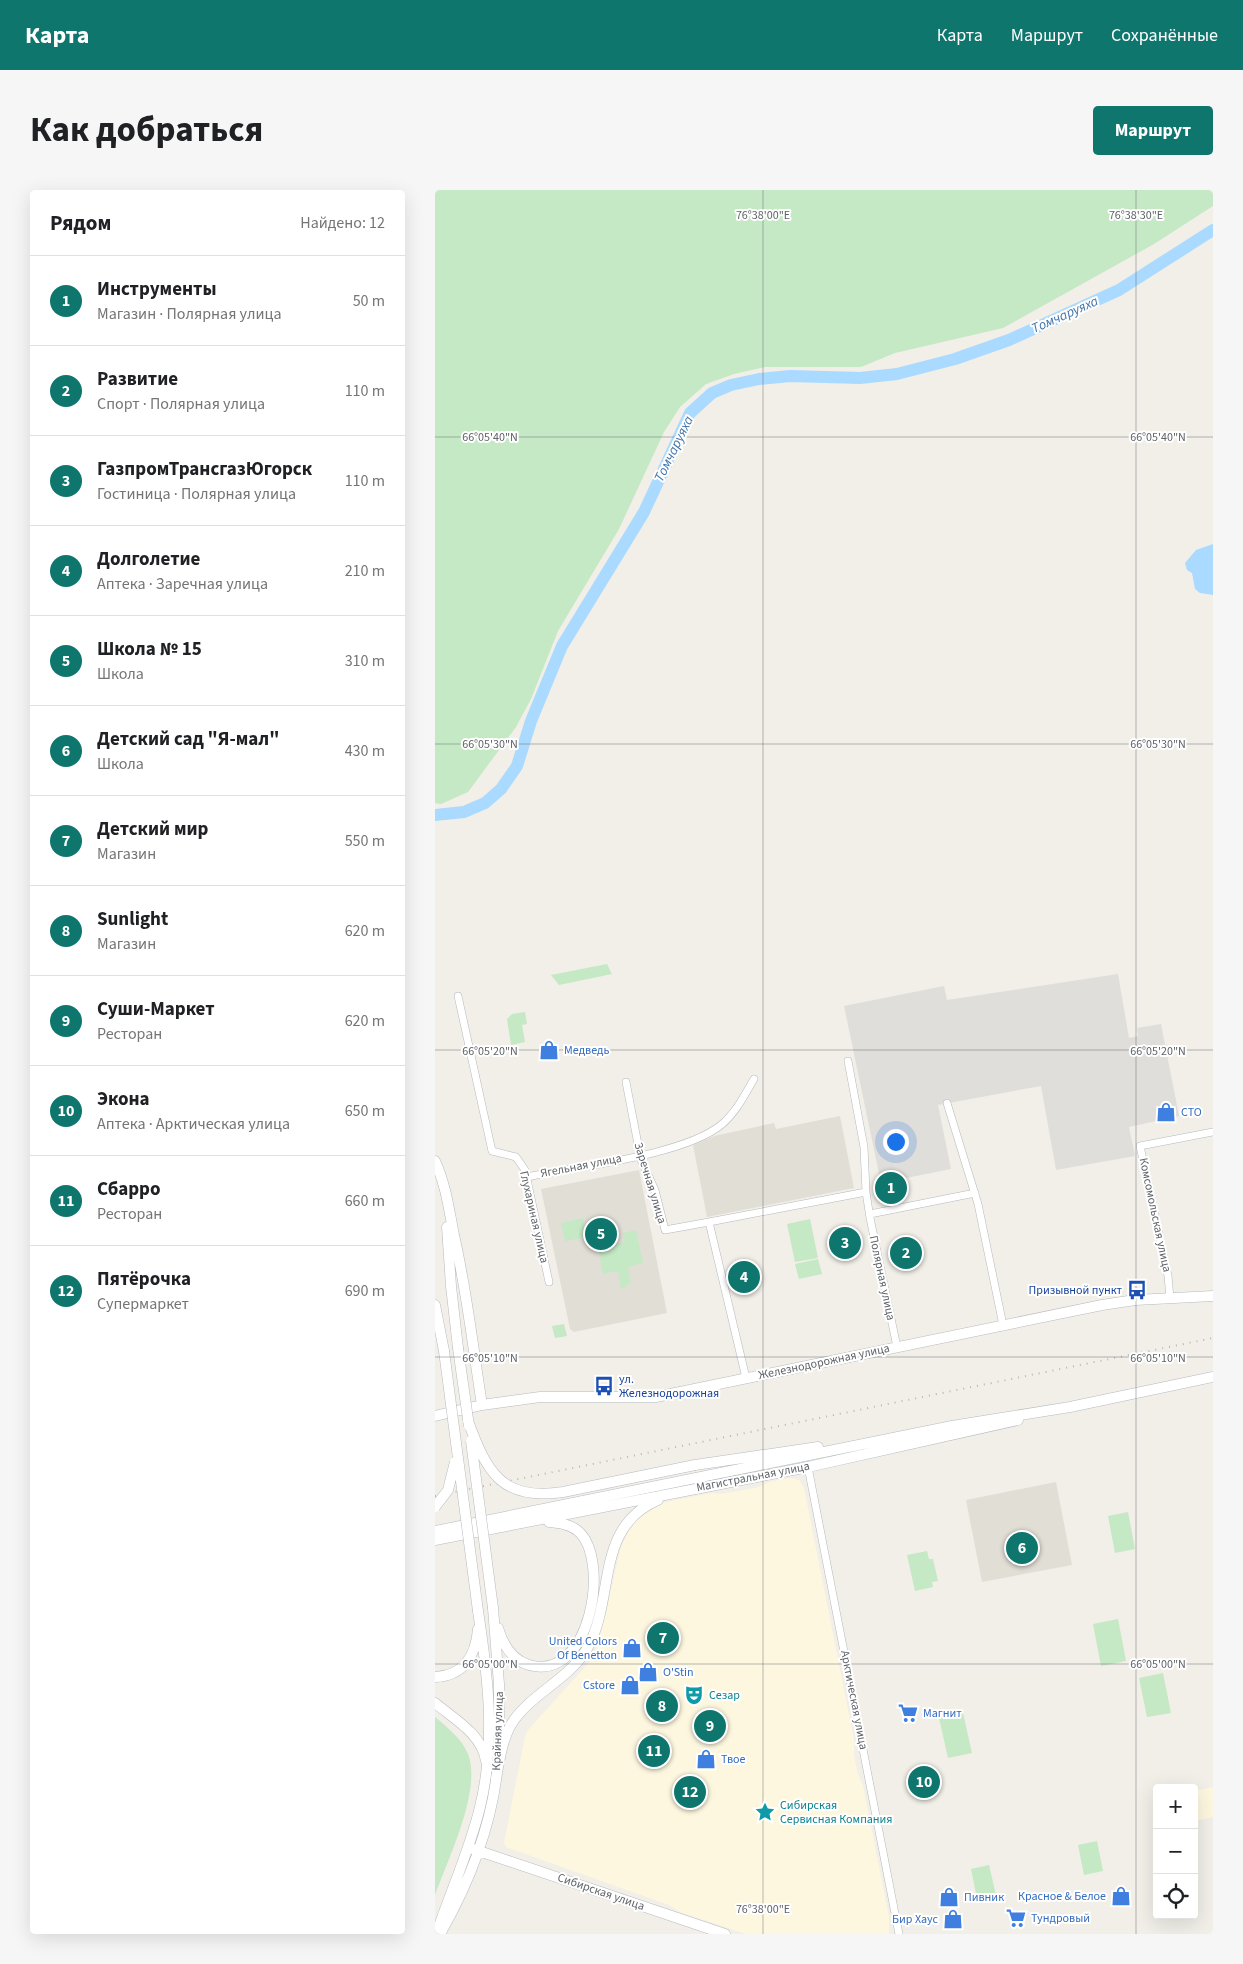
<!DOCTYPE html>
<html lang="ru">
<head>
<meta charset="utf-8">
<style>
	:root { --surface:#fff; --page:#f6f6f6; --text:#202124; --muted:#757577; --line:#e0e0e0; --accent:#0f766e }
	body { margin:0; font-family:"Source Sans 3",sans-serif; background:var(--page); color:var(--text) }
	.controls { position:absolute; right:15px; bottom:15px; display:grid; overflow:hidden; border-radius:5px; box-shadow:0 5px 20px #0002 }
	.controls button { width:45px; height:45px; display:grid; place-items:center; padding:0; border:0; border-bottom:1px solid var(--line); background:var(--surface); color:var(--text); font:25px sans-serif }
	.you { position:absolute; left:460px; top:951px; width:18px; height:18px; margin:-12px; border:4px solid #fff; border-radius:50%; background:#1a73e8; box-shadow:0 0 0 8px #1a73e833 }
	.badge { display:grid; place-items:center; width:32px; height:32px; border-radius:50%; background:var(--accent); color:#fff; font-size:16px; font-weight:700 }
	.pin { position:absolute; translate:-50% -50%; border:2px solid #fff; box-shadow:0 1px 5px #0006 }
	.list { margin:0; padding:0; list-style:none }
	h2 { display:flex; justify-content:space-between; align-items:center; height:65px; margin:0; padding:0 20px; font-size:21px }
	h2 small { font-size:16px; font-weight:400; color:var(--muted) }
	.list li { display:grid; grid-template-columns:32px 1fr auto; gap:15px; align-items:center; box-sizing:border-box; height:90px; padding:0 20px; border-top:1px solid var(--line) }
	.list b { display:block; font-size:19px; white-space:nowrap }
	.list p { margin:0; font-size:16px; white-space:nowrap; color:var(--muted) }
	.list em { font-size:16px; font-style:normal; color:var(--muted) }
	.icon { flex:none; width:28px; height:28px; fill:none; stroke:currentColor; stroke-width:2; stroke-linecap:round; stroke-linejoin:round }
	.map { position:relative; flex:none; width:778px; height:1744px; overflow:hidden; border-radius:5px }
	header { display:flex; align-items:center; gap:30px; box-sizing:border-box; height:70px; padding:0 25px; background:var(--accent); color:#fff }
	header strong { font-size:24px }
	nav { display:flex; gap:28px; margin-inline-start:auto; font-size:18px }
	.intro { display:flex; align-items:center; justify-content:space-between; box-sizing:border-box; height:120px; padding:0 30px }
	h1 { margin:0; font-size:35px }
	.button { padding:12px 22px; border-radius:5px; background:var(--accent); color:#fff; font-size:18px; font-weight:700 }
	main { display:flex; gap:30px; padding:0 30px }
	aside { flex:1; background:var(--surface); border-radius:5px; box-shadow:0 5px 20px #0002 }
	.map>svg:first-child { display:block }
</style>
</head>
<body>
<header>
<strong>Карта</strong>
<nav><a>Карта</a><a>Маршрут</a><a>Сохранённые</a></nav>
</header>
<div class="intro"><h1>Как добраться</h1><a class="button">Маршрут</a></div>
<main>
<aside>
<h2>Рядом<small>Найдено: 12</small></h2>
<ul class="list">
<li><span class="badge">1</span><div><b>Инструменты</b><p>Магазин · Полярная улица</p></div><em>50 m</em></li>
<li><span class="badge">2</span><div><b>Развитие</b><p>Спорт · Полярная улица</p></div><em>110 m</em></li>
<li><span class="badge">3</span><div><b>ГазпромТрансгазЮгорск</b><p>Гостиница · Полярная улица</p></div><em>110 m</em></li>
<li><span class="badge">4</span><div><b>Долголетие</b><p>Аптека · Заречная улица</p></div><em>210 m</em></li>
<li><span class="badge">5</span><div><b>Школа № 15</b><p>Школа</p></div><em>310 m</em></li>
<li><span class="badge">6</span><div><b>Детский сад &quot;Я-мал&quot;</b><p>Школа</p></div><em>430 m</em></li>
<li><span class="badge">7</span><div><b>Детский мир</b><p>Магазин</p></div><em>550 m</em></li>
<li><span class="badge">8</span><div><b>Sunlight</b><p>Магазин</p></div><em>620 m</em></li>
<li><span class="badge">9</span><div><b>Суши-Маркет</b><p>Ресторан</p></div><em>620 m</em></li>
<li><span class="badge">10</span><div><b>Экона</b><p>Аптека · Арктическая улица</p></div><em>650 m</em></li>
<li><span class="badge">11</span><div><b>Сбарро</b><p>Ресторан</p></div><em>660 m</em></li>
<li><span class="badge">12</span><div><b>Пятёрочка</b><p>Супермаркет</p></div><em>690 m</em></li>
</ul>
</aside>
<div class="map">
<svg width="778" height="1744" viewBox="0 0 778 1744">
	<rect width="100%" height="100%" fill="#f1efe8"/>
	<!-- commercial -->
	<path fill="#fef7e0" d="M356 1288 364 1290 369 1298 419 1550V1566L423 1584 428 1596 454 1727V1744H311L245 1722 234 1715 71 1657 69 1653 90 1547 93 1540 160 1466 186 1357 195 1338 206 1326 230 1312 277 1303 286 1304 320 1298 334 1292Z
		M778 1597V1627L759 1631V1601Z"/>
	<!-- industrial -->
	<path fill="#e0deda" d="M683 784 694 848 703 846 702 838 726 834 744 926 694 937 700 966 621 980 606 896 503 915 516 979 446 993 409 816 509 796 512 810Z"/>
	<!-- education -->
	<path fill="#e1ded6" d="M405 926 419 998 272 1027 258 955 279 946 339 933 341 939Z
		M204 980 232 1123 139 1142 135 1139 106 999Z
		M621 1292 637 1375 547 1392 531 1310Z"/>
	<!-- green -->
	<path fill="#c5e8c5" d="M0 0H778V16L719 54 568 138 460 163 426 177H330L299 184 271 194 245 217 229 242 184 339 123 441 96 509 81 537 33 602 6 614 0 613Z
		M172 774 177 784 124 795 116 785Z
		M90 822 92 834 87 835 90 852 76 855 72 829 77 824Z
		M148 1028 152 1047 130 1051 126 1033Z
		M375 1029 383 1068 360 1072 352 1034Z
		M201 1040 208 1073 193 1077 196 1093 191 1094 192 1097 186 1098 183 1081 168 1084 163 1057 190 1052 188 1043Z
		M383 1069 387 1084 364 1089 360 1074Z
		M129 1134 132 1146 120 1148 117 1136Z
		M693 1322 700 1359 680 1363 673 1326Z
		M492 1361 494 1369H498L503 1391 497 1392 498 1397 480 1401 472 1365Z
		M683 1429 691 1471 666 1476 658 1434Z
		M728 1483 736 1523 712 1527 704 1488Z
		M528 1523 537 1563 513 1568 504 1528Z
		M0 1527C12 1537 27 1549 33 1564 47 1600 13 1669 0 1705Z
		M662 1651 668 1681 649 1685 643 1655Z
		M554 1675 561 1705 542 1709 536 1679Z"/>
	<!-- water -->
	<path fill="#aadaff" d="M778 354V405L765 403 760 399 757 383 752 380 750 373 761 360Z"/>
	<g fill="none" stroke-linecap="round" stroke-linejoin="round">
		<!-- river -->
		<path stroke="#aadaff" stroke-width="12" d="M0 625 29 622 50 613 66 599 82 576 96 531 127 456 209 322 255 223 277 203 296 195 324 189 355 186 425 188 462 184 520 169 574 150 684 100 778 40"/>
		<defs>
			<path id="street" d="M23 806 57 961 81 967 90 980 114 1092
				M413 871 429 957 431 1002 435 1028 462 1157
				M191 892 206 970 220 1000 230 1040 274 1032 311 1188
				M512 913 543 1014 568 1135
				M92 987C143 976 247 966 286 935 301 923 310 904 319 889
				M435 1024 540 1003
				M274 1032 431 1002
				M735 1108 733 1086 705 956 778 942
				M373 1277 464 1744"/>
			<path id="secondary" d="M0 971C11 995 14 1020 19 1045 32 1102 38 1158 47 1215
				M12 1037 16 1096 23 1158
				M0 1115 9 1161
				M0 1226 47 1215 105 1207H221L667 1115 700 1110 778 1106
				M260 1275 383 1257
				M0 1341 517 1236 635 1217 778 1187
				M0 1350 373 1277 583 1230
				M58 1418 64 1494V1556
				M63 1438C68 1455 77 1470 94 1475 156 1493 176 1369 143 1341 135 1334 124 1333 114 1332
				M0 1487C28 1486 41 1466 43 1439
				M0 1513C19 1529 47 1544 51 1571
				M61 1588C65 1569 67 1547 79 1530 100 1501 138 1487 154 1455 180 1405 160 1337 223 1310
				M38 1659 290 1744
				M3 1739C17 1698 35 1659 45 1617 61 1552 53 1486 43 1421
				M5 1744C33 1695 55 1640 62 1583"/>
		</defs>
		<!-- street casing -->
		<use href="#street" stroke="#b5b8bc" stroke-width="8"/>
		<!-- secondary casing -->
		<use href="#secondary" stroke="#b6babf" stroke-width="11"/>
		<!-- street -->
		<use href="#street" stroke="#fff" stroke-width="7"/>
		<!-- secondary -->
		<use href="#secondary" stroke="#fff" stroke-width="10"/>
		<!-- rail -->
		<path stroke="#b6b7b8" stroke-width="2" stroke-dasharray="1 6" stroke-linecap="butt" d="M0 1306 778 1148"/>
		<defs>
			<path id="secondary-bridge" d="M23 1158 34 1236
				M9 1161 43 1421
				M33 1231C52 1283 67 1311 128 1302L260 1275
				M36 1251 58 1418
				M0 1317 13 1300 20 1272"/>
		</defs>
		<!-- secondary-bridge casing -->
		<use href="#secondary-bridge" stroke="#b6babf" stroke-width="11" stroke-linecap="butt"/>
		<!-- secondary-bridge -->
		<use href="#secondary-bridge" stroke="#fff" stroke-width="10"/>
	</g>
	<!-- ticks -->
	<path fill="none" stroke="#5f6368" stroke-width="1" stroke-opacity="0.45" d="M328 0V1744M701 0V1744M0 247H778M0 554H778M0 860H778M0 1167H778M0 1474H778"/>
	<!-- icons -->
	<defs>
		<symbol id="shop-bare" viewBox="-9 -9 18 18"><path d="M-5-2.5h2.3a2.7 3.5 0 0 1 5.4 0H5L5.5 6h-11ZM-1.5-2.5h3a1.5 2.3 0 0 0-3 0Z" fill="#3f7fe0" stroke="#fff" stroke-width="2.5" paint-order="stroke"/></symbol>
		<symbol id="bus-bare" viewBox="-9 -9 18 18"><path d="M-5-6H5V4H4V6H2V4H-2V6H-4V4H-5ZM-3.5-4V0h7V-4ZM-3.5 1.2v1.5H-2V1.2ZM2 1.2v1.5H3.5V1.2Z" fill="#1a4fb4" stroke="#fff" stroke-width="2.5" paint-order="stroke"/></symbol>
		<symbol id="theatre-bare" viewBox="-9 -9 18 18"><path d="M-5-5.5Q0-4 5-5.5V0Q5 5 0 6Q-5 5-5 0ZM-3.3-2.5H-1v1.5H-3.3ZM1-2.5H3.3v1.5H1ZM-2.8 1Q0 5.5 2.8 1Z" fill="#0f9aa8" stroke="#fff" stroke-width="2.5" paint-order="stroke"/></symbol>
		<symbol id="supermarket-bare" viewBox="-9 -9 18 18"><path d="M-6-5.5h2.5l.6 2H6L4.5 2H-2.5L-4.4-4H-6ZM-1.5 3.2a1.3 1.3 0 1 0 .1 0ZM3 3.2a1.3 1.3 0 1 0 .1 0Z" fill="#3f7fe0" stroke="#fff" stroke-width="2.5" paint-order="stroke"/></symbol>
		<symbol id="sight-bare" viewBox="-9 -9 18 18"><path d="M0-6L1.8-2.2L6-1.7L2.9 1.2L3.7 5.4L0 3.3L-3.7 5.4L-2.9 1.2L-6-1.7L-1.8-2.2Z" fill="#0f9aa8" stroke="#fff" stroke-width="2.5" paint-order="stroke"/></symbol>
	</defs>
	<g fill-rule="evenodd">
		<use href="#shop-bare" x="100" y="846" width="28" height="28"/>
		<use href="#shop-bare" x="717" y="908" width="28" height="28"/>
		<use href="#bus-bare" x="688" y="1086" width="28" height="28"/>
		<use href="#bus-bare" x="155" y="1182" width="28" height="28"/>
		<use href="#shop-bare" x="183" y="1444" width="28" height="28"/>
		<use href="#shop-bare" x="199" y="1468" width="28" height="28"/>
		<use href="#shop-bare" x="181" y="1481" width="28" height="28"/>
		<use href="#theatre-bare" x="245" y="1491" width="28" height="28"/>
		<use href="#supermarket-bare" x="459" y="1509" width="28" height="28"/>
		<use href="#shop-bare" x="257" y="1555" width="28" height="28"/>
		<use href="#sight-bare" x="316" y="1608" width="28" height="28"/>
		<use href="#shop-bare" x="672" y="1692" width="28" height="28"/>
		<use href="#shop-bare" x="500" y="1693" width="28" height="28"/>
		<use href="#supermarket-bare" x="567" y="1714" width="28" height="28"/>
		<use href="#shop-bare" x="504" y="1715" width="28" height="28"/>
	</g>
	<g text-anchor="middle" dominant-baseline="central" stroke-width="4" stroke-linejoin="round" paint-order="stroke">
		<!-- shop labels -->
		<g font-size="12" fill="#366cbe" stroke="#fff" text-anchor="start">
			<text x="129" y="860">Медведь</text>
			<text x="746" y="922">СТО</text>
			<text x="182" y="1451" text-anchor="end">United Colors<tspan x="182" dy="14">Of Benetton</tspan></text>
			<text x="228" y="1482">O'Stin</text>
			<text x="180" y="1495" text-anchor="end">Cstore</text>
			<text x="488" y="1523">Магнит</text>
			<text x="286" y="1569">Твое</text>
			<text x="671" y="1706" text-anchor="end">Красное &amp; Белое</text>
			<text x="529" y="1707">Пивник</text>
			<text x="596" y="1728">Тундровый</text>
			<text x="503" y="1729" text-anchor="end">Бир Хаус</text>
		</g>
		<!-- street labels -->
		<g font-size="12" fill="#5f6368" stroke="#fff">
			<text transform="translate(146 976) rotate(-11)">Ягельная улица</text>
			<text transform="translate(215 993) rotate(73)">Заречная улица</text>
			<text transform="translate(720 1025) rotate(78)">Комсомольская улица</text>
			<text transform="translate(99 1027) rotate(77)">Глухариная улица</text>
			<text transform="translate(447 1088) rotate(78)">Полярная улица</text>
			<text transform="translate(389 1172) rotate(-12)">Железнодорожная улица</text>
			<text transform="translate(318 1287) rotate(-11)">Магистральная улица</text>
			<text transform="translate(419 1510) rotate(79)">Арктическая улица</text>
			<text transform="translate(63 1541) rotate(-88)">Крайняя улица</text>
			<text transform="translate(166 1702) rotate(19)">Сибирская улица</text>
		</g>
		<!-- transit labels -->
		<g font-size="12" fill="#164399" stroke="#fff" text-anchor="end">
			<text x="687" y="1100">Призывной пункт</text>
			<text x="184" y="1189" text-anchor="start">ул.<tspan x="184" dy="14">Железнодорожная</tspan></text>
		</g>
		<!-- culture labels -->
		<g font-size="12" fill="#0d838f" stroke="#fff" text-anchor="start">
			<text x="274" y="1505">Сезар</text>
			<text x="345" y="1615">Сибирская<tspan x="345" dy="14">Сервисная Компания</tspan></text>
		</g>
		<!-- water labels -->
		<g font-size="14" font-style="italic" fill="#4174aa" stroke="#fff">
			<text transform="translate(630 125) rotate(-24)">Томчаруяха</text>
			<text transform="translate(239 259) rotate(-64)">Томчаруяха</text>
		</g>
	</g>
	<g font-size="12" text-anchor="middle" fill="#5f6368" stroke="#fff" stroke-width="4" stroke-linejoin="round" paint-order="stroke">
		<text x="328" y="29">76°38'00"E</text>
		<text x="701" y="29">76°38'30"E</text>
		<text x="55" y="251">66°05'40"N</text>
		<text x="723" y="251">66°05'40"N</text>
		<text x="55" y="558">66°05'30"N</text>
		<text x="723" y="558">66°05'30"N</text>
		<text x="55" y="865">66°05'20"N</text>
		<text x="723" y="865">66°05'20"N</text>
		<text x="55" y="1172">66°05'10"N</text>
		<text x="723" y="1172">66°05'10"N</text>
		<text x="55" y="1478">66°05'00"N</text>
		<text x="723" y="1478">66°05'00"N</text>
		<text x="328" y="1723">76°38'00"E</text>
	</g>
</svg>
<div class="controls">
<button>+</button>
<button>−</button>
<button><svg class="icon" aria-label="locate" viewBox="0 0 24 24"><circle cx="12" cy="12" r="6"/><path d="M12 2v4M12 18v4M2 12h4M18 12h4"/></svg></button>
</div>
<div class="you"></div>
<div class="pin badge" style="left:456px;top:998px">1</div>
<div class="pin badge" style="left:471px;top:1063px">2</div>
<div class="pin badge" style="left:410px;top:1053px">3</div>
<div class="pin badge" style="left:309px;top:1087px">4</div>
<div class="pin badge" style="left:166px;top:1044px">5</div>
<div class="pin badge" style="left:587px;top:1358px">6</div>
<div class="pin badge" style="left:228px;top:1448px">7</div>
<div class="pin badge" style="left:227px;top:1516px">8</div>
<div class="pin badge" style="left:275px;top:1536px">9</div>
<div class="pin badge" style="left:489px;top:1592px">10</div>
<div class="pin badge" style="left:219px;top:1561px">11</div>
<div class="pin badge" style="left:255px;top:1602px">12</div>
</div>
</main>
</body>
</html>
